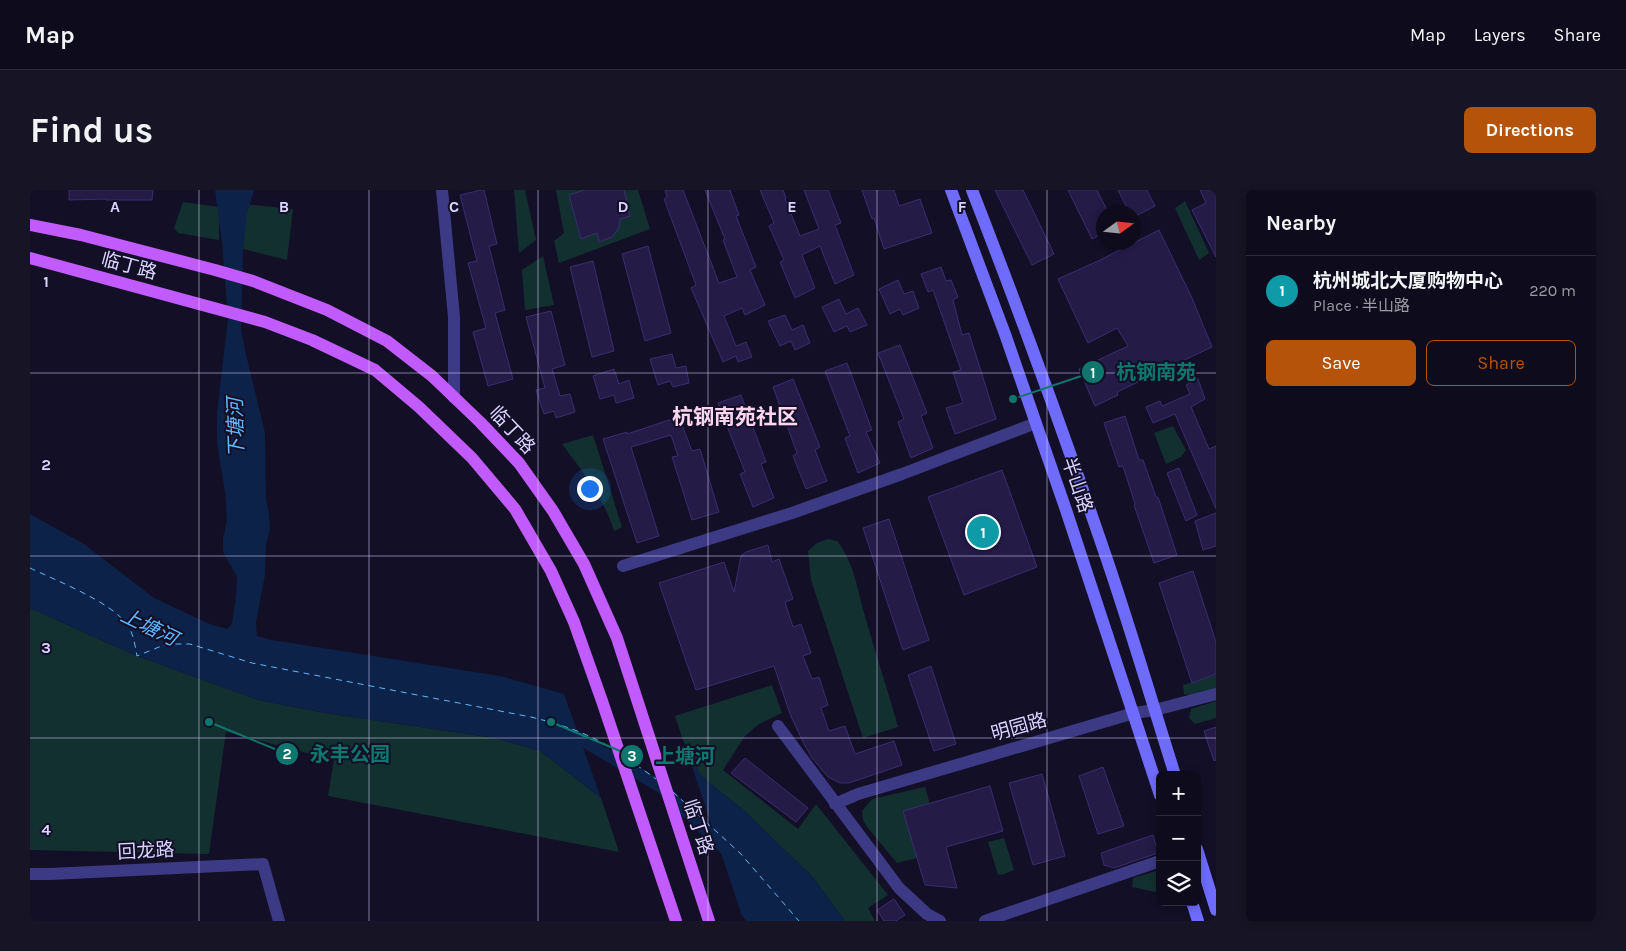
<!DOCTYPE html>
<html lang="en">
<head>
<meta charset="utf-8">
<style>
	:root { --surface:#0e0b1c; --page:#171425; --text:#f1f3f6; --muted:#9b9ba3; --line:#2e2b3b; --accent:#b45309 }
	body { margin:0; font-family:Karla,"Noto Sans SC",sans-serif; background:var(--page); color:var(--text) }
	.controls { position:absolute; right:15px; bottom:15px; display:grid; overflow:hidden; border-radius:8px; box-shadow:0 2px 8px #0003 }
	.controls button { width:45px; height:45px; display:grid; place-items:center; padding:0; border:0; border-bottom:1px solid var(--line); background:var(--surface); color:var(--text); font:25px sans-serif }
	.compass { position:absolute; left:1066px; top:15px; width:45px; height:45px; border-radius:50%; background:var(--surface); box-shadow:0 2px 8px #0003; rotate:75deg }
	.you { position:absolute; left:559px; top:298px; width:18px; height:18px; margin:-12px; border:4px solid #fff; border-radius:50%; background:#1a73e8; box-shadow:0 0 0 8px #1a73e833 }
	.badge { display:grid; place-items:center; width:32px; height:32px; border-radius:50%; background:var(--accent); color:#fff; font-size:16px; font-weight:700 }
	.pin { position:absolute; translate:-50% -50%; border:2px solid #fff; box-shadow:0 1px 5px #0006 }
	.list { margin:0; padding:0; list-style:none }
	h2 { display:flex; justify-content:space-between; align-items:center; height:65px; margin:0; padding:0 20px; font-size:21px }
	h2 small { font-size:16px; font-weight:400; color:var(--muted) }
	.list li { display:grid; grid-template-columns:32px 1fr auto; gap:15px; align-items:center; box-sizing:border-box; height:70px; padding:0 20px; border-top:1px solid var(--line) }
	.list b { display:block; font-size:19px; white-space:nowrap }
	.list p { margin:0; font-size:16px; white-space:nowrap; color:var(--muted) }
	.list em { font-size:16px; font-style:normal; color:var(--muted) }
	.actions { display:flex; gap:10px; padding:15px 20px }
	.actions a { flex:1; padding:11px 0; border:1px solid var(--accent); border-radius:8px; text-align:center; font-size:18px; color:var(--accent) }
	.actions .main { background:var(--accent); color:#fff }
	.icon { flex:none; width:28px; height:28px; fill:none; stroke:currentColor; stroke-width:2; stroke-linecap:round; stroke-linejoin:round }
	.map { position:relative; flex:none; width:1186px; height:731px; overflow:hidden; border-radius:8px }
	header { display:flex; align-items:center; gap:30px; box-sizing:border-box; height:70px; padding:0 25px; background:var(--surface); border-bottom:1px solid var(--line) }
	header strong { font-size:24px }
	nav { display:flex; gap:28px; margin-inline-start:auto; font-size:18px }
	.intro { display:flex; align-items:center; justify-content:space-between; box-sizing:border-box; height:120px; padding:0 30px }
	h1 { margin:0; font-size:35px }
	.button { padding:12px 22px; border-radius:8px; background:var(--accent); color:#fff; font-size:18px; font-weight:700 }
	main { display:flex; gap:30px; padding:0 30px }
	aside { flex:1; background:var(--surface); border-radius:8px; box-shadow:0 2px 8px #0003 }
	.map>svg:first-child { display:block }
</style>
</head>
<body>
<header>
<strong>Map</strong>
<nav><a>Map</a><a>Layers</a><a>Share</a></nav>
</header>
<div class="intro"><h1>Find us</h1><a class="button">Directions</a></div>
<main>
<div class="map">
<svg width="1186" height="731" viewBox="0 0 1186 731">
	<rect width="100%" height="100%" fill="#130f26"/>
	<!-- green -->
	<path fill="#12302f" d="M484 0H495L506 50 489 63Z
		M526 0H608L620 39 529 73 524 51 534 43Z
		M1155 11 1179 63 1169 70 1145 18Z
		M153 12 189 17V50L148 43 144 38Z
		M213 14 263 19 257 70 213 59Z
		M513 66 524 115 495 120 492 80Z
		M1143 236 1156 260 1151 267 1136 274 1124 243Z
		M563 245 592 337 584 341C574 308 552 281 532 254Z
		M798 349 807 351C825 374 827 399 835 426 845 463 858 500 868 537L833 548 781 390 778 361 787 353Z
		M0 418 102 464 228 510 295 523 465 548 510 561 571 608 589 662 298 606 304 570 196 542 179 664 0 660Z
		M1186 485V499L1162 505 1154 504 1153 495Z
		M742 495 752 523 729 534 715 546 693 580 768 639 786 614 858 705 838 718 845 731H815L782 686 712 619 671 586 653 550 645 526Z
		M1186 511V528L1165 534 1159 528 1161 519Z
		M895 597 900 614 887 668 867 673 837 637 833 630 832 621 842 609Z
		M974 648 984 680 974 684 968 685 958 652Z
		M1130 680V703L1102 697 1103 688Z"/>
	<!-- water -->
	<path fill="#0c2248" d="M185 0H224L217 24 213 60 211 139 215 160 235 243 236 308 239 324 240 339 236 354 235 385 226 432 227 446 242 450 470 486 534 504 571 608 510 561 465 548 295 523 228 510 102 464 0 418V324L54 354 124 408 180 434 197 439 202 434 206 406 207 387 193 362V348L197 331 195 302 187 253V222L198 129 192 52Z
		M653 550 671 586 712 619 782 686 815 731H717L712 726Z"/>
	<g fill="none" stroke-linecap="round" stroke-linejoin="round">
		<!-- canal -->
		<path stroke="#0c2248" stroke-width="12" d="M535 540 631 597 698 662"/>
		<!-- ferry -->
		<path stroke="#62b6ff" stroke-width="1" stroke-dasharray="6 5" stroke-linecap="butt" d="M0 378C25 390 84 413 98 436 104 445 105 456 107 466L129 457 142 454H160L222 473 501 527C529 534 556 542 581 558
			M597 568 626 589
			M643 602 710 663 769 731"/>
	</g>
	<!-- building -->
	<path fill="#241b47" stroke="#3b2d73" d="M39 0H123L122 10H76V9L39 10Z
		M451 0H454L467 54 459 56 475 120 465 123 483 189 458 196 443 142 456 138 438 73 447 71 430 5Z
		M554 0H594L600 26 590 29 589 38 582 47 569 52 567 43 551 49 539 5Z
		M635 0H653L689 93 707 87 693 50 695 49 675 0H700L709 25 706 26 726 77 720 80 735 115 715 125 712 118 694 126 706 156 716 152 722 167 708 172 706 166 693 172 661 98 666 95 634 9 637 7Z
		M730 0H753L756 8 755 9 770 46 789 39 774 0H798L811 33 805 35 824 85 805 94 790 56 772 65 785 98 765 108 750 72 754 70 739 36 744 33Z
		M832 0H864L869 16 890 9 902 43 854 59 844 28 842 29Z
		M965 0H993L1024 64 1002 75Z
		M1038 0H1067L1078 22H1074V43L1062 49Z
		M1088 0H1117L1125 16 1104 27V22H1099Z
		M1170 0H1186V67L1162 20 1176 13Z
		M1129 40 1162 108 1182 157 1087 202 1088 205 1065 216 1049 179 1098 156 1087 138 1058 153 1028 89 1068 71Z
		M618 56 641 143 615 151 592 64Z
		M563 71 584 161 562 167 540 77Z
		M911 77 916 91 921 90 928 107 923 110 932 145 939 143 966 229 925 244 916 218 933 213 923 182 931 180 903 100 898 102 891 84Z
		M868 90 874 104 883 101 889 118 873 125 870 119 860 124 849 99Z
		M809 109 816 124 828 118 837 135 820 142 817 136 804 142 792 117Z
		M521 121 535 175 522 179 530 206 540 204 545 222 526 228 524 221 514 224 506 200 515 198 496 127Z
		M755 125 762 140 773 135 780 153 765 160 761 151 750 156 738 131Z
		M870 155 897 223 891 226 903 258 881 268 868 232 874 229 848 163Z
		M642 164 646 178 656 176 659 193 643 197 640 191 628 195 620 169Z
		M817 173 842 240 836 242 850 273 828 283 815 248 820 246 795 181Z
		M584 179 589 194 599 190 604 208 586 213 584 205 570 209 563 186Z
		M763 189 790 257 785 260 797 291 776 299 763 266 767 263 743 197Z
		M1168 189 1175 209 1161 217 1179 259 1186 256V319L1145 224 1123 233 1116 217 1130 211 1132 216 1160 204 1156 195Z
		M711 205 736 272 731 274 744 308 723 317 710 284 715 282 688 213Z
		M1095 226 1109 270H1113L1126 307H1128L1147 365 1124 373 1104 315 1105 314 1093 276 1089 277 1074 233Z
		M639 230 647 232 652 235 662 261 670 259 689 322 662 330 642 267 648 266 641 245 601 257 629 346 607 353 573 249 597 242V244Z
		M1149 278 1167 325 1156 331 1137 283Z
		M972 280 1007 377 934 405 898 307Z
		M1186 323V356L1173 360 1165 331Z
		M859 329 899 450 873 460 833 338Z
		M738 355 742 372 749 369 763 409 755 412 763 437 771 434 781 463 773 466 782 489 789 487 798 515 791 518 799 541 815 536 825 564 864 551 872 575 819 593H810L798 587 782 568 773 552 760 524 744 476 666 500 629 393 694 372 704 402 711 366 716 362Z
		M1163 381 1186 452V484L1162 493 1129 393Z
		M901 476 926 554 904 561 878 485Z
		M1186 537V570L1184 571 1174 541Z
		M715 568 778 618 766 632 701 583Z
		M1073 577 1094 636 1068 644 1049 586Z
		M1012 584 1035 666 1003 675 979 593Z
		M960 596 973 641 916 657 927 698 895 695 873 621Z
		M1123 645 1128 663 1084 678 1074 675 1071 663Z
		M864 709 875 725 866 731H854L847 720Z"/>
	<g fill="none" stroke-linecap="round" stroke-linejoin="round">
		<!-- street -->
		<path stroke="#3d3a85" stroke-width="12" d="M412 0 424 127V208
			M593 376 762 323 872 284 1006 233
			M748 536 869 698 897 724 910 731
			M805 614 828 604 1104 523 1125 520 1186 504
			M0 684H20L233 674 249 731
			M955 731 1130 671"/>
		<!-- secondary -->
		<path stroke="#6f6bff" stroke-width="12" d="M921 0 975 144 1036 320 1130 605
			M942 0C988 118 1032 238 1073 358 1099 433 1121 509 1145 585
			M1167 659 1186 720
			M1162 712 1168 731"/>
		<!-- primary -->
		<path stroke="#c25bff" stroke-width="12" d="M0 35 51 45 185 80 223 91 297 120 357 151 402 186 450 232 489 273 523 321 554 374 587 448 679 731
			M0 68 235 132 282 150 345 180 389 217 442 268 485 319 521 381 544 432 572 511 646 731"/>
	</g>
	<!-- grid -->
	<path fill="none" stroke="#d9d4ff" stroke-width="1" stroke-opacity="0.55" d="M169 0V731M339 0V731M508 0V731M678 0V731M847 0V731M1017 0V731M0 183H1186M0 366H1186M0 548H1186"/>
	<g text-anchor="middle" dominant-baseline="central" stroke-width="4" stroke-linejoin="round" paint-order="stroke">
		<!-- street labels -->
		<g font-size="19" fill="#d9d4ff" stroke="#130f26">
			<text transform="translate(99 76) rotate(15)">临丁路</text>
			<text transform="translate(482 240) rotate(47)">临丁路</text>
			<text transform="translate(1047 295) rotate(71)">半山路</text>
			<text transform="translate(989 537) rotate(-16)">明园路</text>
			<text transform="translate(668 637) rotate(72)">临丁路</text>
			<text transform="translate(116 661) rotate(-3)">回龙路</text>
		</g>
		<!-- water labels -->
		<g font-size="20" font-style="italic" fill="#62b6ff" stroke="#130f26">
			<text transform="translate(206 238) rotate(-92)">下塘河</text>
			<text transform="translate(119 437) rotate(26)">上塘河</text>
		</g>
		<!-- quarter labels -->
		<g font-size="21" font-weight="bold" fill="#ffd6f0" stroke="#130f26">
			<text x="705" y="227">杭钢南苑社区</text>
		</g>
	</g>
	<g font-size="16" text-anchor="middle" font-weight="bold" fill="#d9d4ff" stroke="#130f26" stroke-width="4" stroke-linejoin="round" paint-order="stroke">
		<text x="85" y="22">A</text>
		<text x="254" y="22">B</text>
		<text x="424" y="22">C</text>
		<text x="593" y="22">D</text>
		<text x="762" y="22">E</text>
		<text x="932" y="22">F</text>
		<text x="16" y="97">1</text>
		<text x="16" y="280">2</text>
		<text x="16" y="463">3</text>
		<text x="16" y="645">4</text>
	</g>
	<!-- callouts -->
	<path fill="none" stroke="#0f766e" stroke-width="2" d="M983 209L1063 182M179 532L257 564M521 532L602 566"/>
	<g fill="#0f766e" stroke="#130f26" stroke-width="2">
		<circle cx="983" cy="209" r="5"/>
		<circle cx="179" cy="532" r="5"/>
		<circle cx="521" cy="532" r="5"/>
		<circle cx="1063" cy="182" r="12"/>
		<circle cx="257" cy="564" r="12"/>
		<circle cx="602" cy="566" r="12"/>
	</g>
	<g font-size="15" text-anchor="middle" font-weight="bold" fill="#fff">
		<text x="1063" y="188">1</text>
		<text x="257" y="569">2</text>
		<text x="602" y="571">3</text>
	</g>
	<g font-size="20" text-anchor="middle" font-weight="bold" fill="#0f766e" stroke="#130f26" stroke-width="4" stroke-linejoin="round" paint-order="stroke">
		<text x="1126" y="189">杭钢南苑</text>
		<text x="320" y="571">永丰公园</text>
		<text x="655" y="573">上塘河</text>
	</g>
</svg>
<div class="controls">
<button>+</button>
<button>−</button>
<button><svg class="icon" aria-label="layers" viewBox="0 0 24 24"><path d="M12 4l9 5-9 5-9-5zM3 14l9 5 9-5"/></svg></button>
</div>
<svg class="compass" viewBox="-18 -18 36 36"><path d="M0-13l5 13h-10z" fill="#e53935"/><path d="M0 13l5-13h-10z" fill="#9b9ba3"/></svg>
<div class="you"></div>
<div class="pin badge" style="left:953px;top:342px;background:#0f9aa8">1</div>
</div>
<aside>
<h2>Nearby<small></small></h2>
<ul class="list">
<li><span class="badge" style="background:#0f9aa8">1</span><div><b>杭州城北大厦购物中心</b><p>Place · 半山路</p></div><em>220 m</em></li>
</ul>
<div class="actions"><a class="main">Save</a><a>Share</a></div>
</aside>
</main>
</body>
</html>
